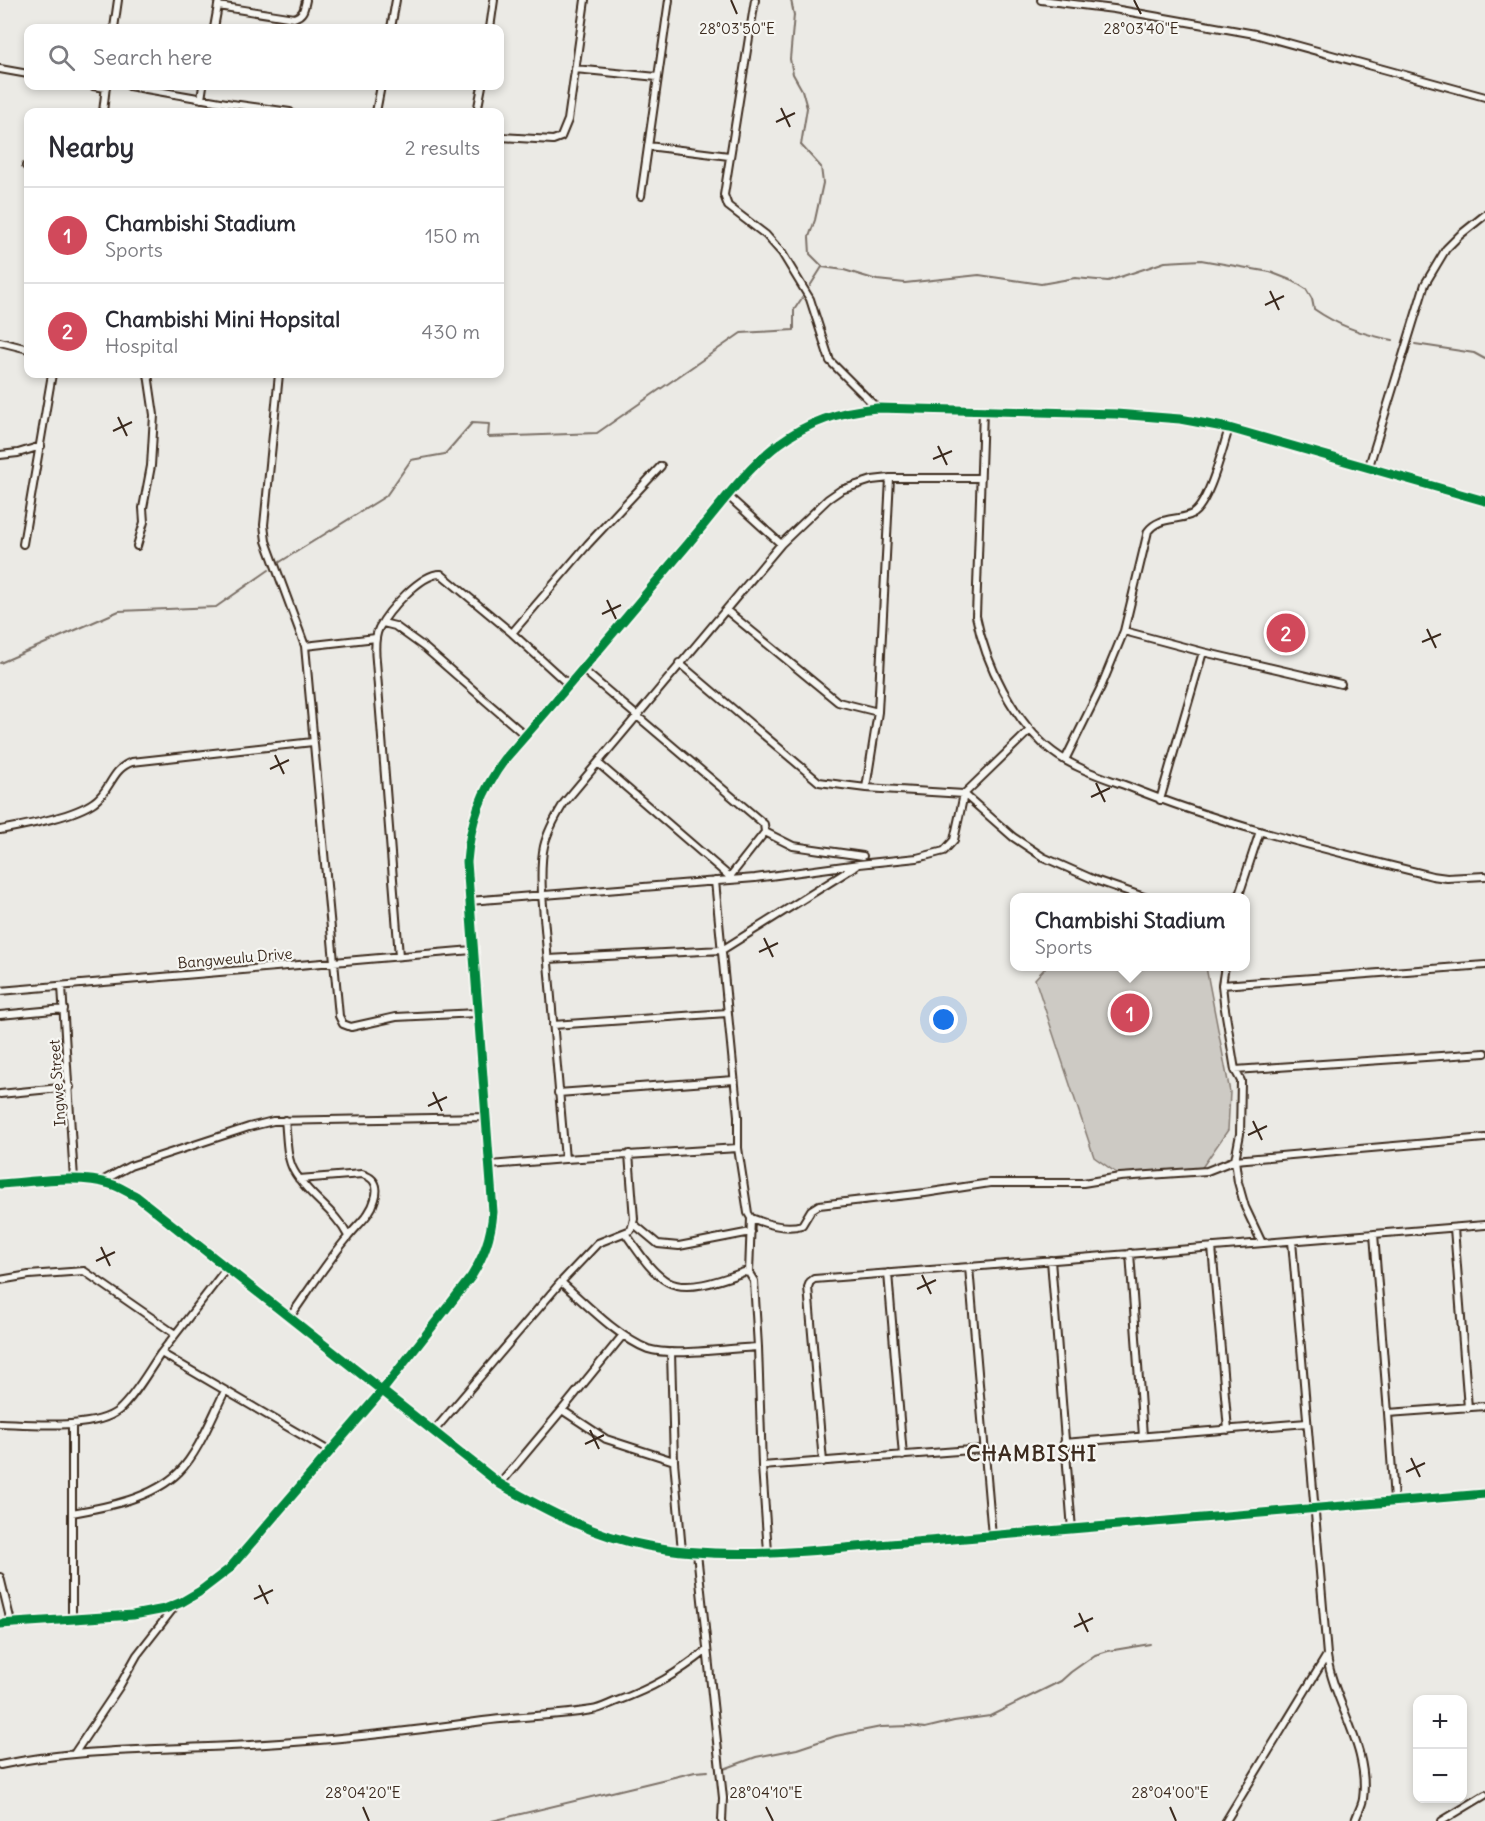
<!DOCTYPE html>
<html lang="en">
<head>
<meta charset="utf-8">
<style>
	:root { --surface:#fff; --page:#f2f2f3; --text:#2b2b33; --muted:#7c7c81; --line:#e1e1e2; --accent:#d1495b }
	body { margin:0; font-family:Delius,sans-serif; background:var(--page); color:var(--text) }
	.controls { position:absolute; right:18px; bottom:18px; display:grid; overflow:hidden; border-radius:12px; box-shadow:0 3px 9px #0003 }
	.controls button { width:54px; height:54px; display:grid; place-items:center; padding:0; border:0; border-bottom:2px solid var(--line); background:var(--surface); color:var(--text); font:30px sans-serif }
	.you { position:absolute; left:944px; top:1020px; width:21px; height:21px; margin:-15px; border:4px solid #fff; border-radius:50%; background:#1a73e8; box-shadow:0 0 0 9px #1a73e833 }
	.badge { display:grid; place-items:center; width:39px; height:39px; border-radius:50%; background:var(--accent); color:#fff; font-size:20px; font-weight:700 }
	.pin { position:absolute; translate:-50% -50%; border:3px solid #fff; box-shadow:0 2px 6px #0006 }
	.popup { position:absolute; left:1010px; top:893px; width:240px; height:78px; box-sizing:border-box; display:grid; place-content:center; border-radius:12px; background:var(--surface); filter:drop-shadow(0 2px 4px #0005); font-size:20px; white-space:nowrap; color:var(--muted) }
	.popup b { font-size:22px; color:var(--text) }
	.popup::after { content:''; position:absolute; left:50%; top:100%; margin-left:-12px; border:12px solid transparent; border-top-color:var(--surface) }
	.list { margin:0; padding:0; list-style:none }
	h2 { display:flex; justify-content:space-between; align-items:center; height:78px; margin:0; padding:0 24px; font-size:26px }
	h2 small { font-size:20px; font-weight:400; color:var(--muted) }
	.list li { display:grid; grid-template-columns:39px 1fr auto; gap:18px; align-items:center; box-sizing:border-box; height:96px; padding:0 24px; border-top:2px solid var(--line) }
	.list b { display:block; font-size:22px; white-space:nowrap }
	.list p { margin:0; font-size:20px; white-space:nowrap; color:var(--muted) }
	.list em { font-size:20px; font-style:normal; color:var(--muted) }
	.icon { flex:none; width:33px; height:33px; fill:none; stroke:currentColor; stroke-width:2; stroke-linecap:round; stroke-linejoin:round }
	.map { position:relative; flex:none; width:1485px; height:1821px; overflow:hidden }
	.search { position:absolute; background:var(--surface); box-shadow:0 3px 9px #0003; left:24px; top:24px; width:480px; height:66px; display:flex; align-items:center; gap:15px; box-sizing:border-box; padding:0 21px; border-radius:12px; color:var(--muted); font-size:22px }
	.panel { position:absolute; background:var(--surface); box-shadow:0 3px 9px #0003; left:24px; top:108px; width:480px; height:270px; border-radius:12px }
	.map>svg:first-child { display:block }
</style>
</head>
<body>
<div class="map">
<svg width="1485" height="1821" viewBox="0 0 1485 1821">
	<rect width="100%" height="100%" fill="#ebeae5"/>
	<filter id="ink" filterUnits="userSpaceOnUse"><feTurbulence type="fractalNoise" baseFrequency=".0167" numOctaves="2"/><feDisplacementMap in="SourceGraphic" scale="12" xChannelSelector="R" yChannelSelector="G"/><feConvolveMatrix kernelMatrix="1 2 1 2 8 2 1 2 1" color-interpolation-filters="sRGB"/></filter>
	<g filter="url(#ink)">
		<!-- green -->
		<path fill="#cdcac4" stroke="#847a71" stroke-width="1.5" d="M1046 967H1206L1230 1092 1228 1130 1201 1169 1118 1174 1094 1157 1035 979Z"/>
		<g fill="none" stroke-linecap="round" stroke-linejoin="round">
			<!-- stream -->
			<path stroke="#7c7167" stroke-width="2" d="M791 0 794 15 790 59 793 74 802 90 807 108 801 145 821 167 823 183 815 220 809 237 810 254 822 266
				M810 286 822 267 844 270 877 280 905 283 979 275 1041 284 1075 278 1108 281 1165 262 1201 260 1270 272 1293 281 1306 289 1312 299 1314 309C1338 326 1364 335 1393 340
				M1415 344 1474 353 1485 359
				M280 562 386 496 411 460 445 454 472 423 489 424 488 437 597 433 741 333 794 330V310L802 298
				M0 663 119 611 216 607 269 570
				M724 1769 756 1757 797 1749 836 1736 881 1727 910 1726 925 1728 954 1721 990 1716 1061 1681 1071 1672 1095 1655 1108 1651 1150 1644
				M492 1821 695 1772 708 1771"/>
			<defs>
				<path id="minor" d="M755 0 724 195 728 206 766 235 782 253 810 299 830 361 877 408
					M1041 0 1114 9 1255 34 1485 97
					M218 6 294 18C303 15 304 10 306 0
					M114 28 118 0
					M214 28 219 0
					M391 28 396 0
					M490 28 494 0
					M0 69 28 74
					M575 69 657 77
					M93 86 106 88
					M129 86 232 104 290 112
					M201 99 203 86
					M103 112 106 86
					M376 112 381 86
					M477 112 482 86
					M500 137 553 140 561 137 568 120 585 0
					M648 146 729 156
					M26 166 28 167
					M641 196 669 0
					M0 342 28 349
					M279 374 264 525 266 541 305 646
					M983 410 976 616C985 663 1014 722 1053 752 1074 768 1102 777 1127 786 1225 826 1329 850 1432 876L1447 878 1485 876
					M0 455 18 453 41 446
					M1369 466 1425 284 1446 249 1460 235 1485 215
					M728 496 781 544
					M23 544 52 374
					M137 546 144 522 143 508 151 466 154 415 148 374
					M726 610 838 702 878 712
					M383 623 395 626 424 647 526 736
					M1124 631 1203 652 1341 684
					M512 633 588 544 661 466
					M376 638 305 646 339 1016 343 1024 351 1027 396 1017 477 1013
					M679 663 819 782 866 788 964 794 1013 837 1043 857 1095 880 1147 898
					M582 669 764 824 765 832
					M1065 760 1101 687 1124 631 1148 531C1159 517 1174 521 1190 515 1208 509 1223 447 1229 428
					M598 763 730 877
					M866 788 878 712 890 478
					M1160 800 1203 652
					M0 830C26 825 73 817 94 802 111 791 111 769 132 762L313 742
					M765 832 793 846 863 856
					M728 879 765 832
					M1238 898 1260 831
					M469 901 755 878 859 864 917 858 944 851 954 840 964 794 1030 730
					M399 956 376 661C375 651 374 638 379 628 388 611 421 573 441 574L512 633 569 685
					M548 959 722 950 856 866
					M1225 966 1222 985 1224 1003 1235 1070 1241 1081 1240 1134 1235 1160 1238 1182 1245 1207 1262 1243
					M1222 985 1485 965
					M62 986 74 1179
					M0 991 472 950
					M0 1015 64 1009
					M553 1025 727 1013
					M1235 1070 1485 1053
					M558 1093 734 1080
					M0 1094 70 1087
					M285 1120C287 1136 286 1157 294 1171 308 1196 335 1210 348 1236
					M738 1148 748 1213 751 1218C766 1224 786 1230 802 1225L811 1210 819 1205 925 1193 990 1183H1083L1120 1177 1207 1171 1235 1160 1485 1138
					M565 1159 738 1148V1116L715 881
					M490 1165 565 1159 542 894C540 852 542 839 564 803L781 544 828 499 841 490 872 480 890 478H980
					M102 1181 130 1166 249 1127 273 1121 486 1117
					M0 1184C33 1182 79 1174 110 1184 119 1186 127 1192 136 1196L500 1484C547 1511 594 1536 648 1546 737 1563 839 1547 929 1541 1114 1527 1299 1508 1485 1494
					M751 1218 749 1273 754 1281 758 1347
					M634 1224 658 1244 679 1246 751 1232
					M1454 1228 1468 1408
					M625 1233C637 1249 650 1272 668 1282 688 1293 724 1279 744 1272L749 1273
					M1374 1234 1388 1413 1485 1406
					M1212 1247 1228 1430
					M1130 1253 1143 1436
					M1051 1260 1072 1530
					M888 1273 903 1456
					M0 1280 29 1275 84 1271 175 1334
					M561 1282 598 1243 631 1230 634 1219 629 1154
					M290 1317C309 1290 327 1262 348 1237 358 1224 371 1215 375 1199 379 1186 375 1178 362 1174L299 1179
					M671 1352 674 1461 682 1551
					M161 1353 226 1269
					M562 1410 623 1335
					M1388 1413 1394 1501
					M0 1423C31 1424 95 1430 119 1410 135 1396 149 1370 161 1353L329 1451
					M72 1425V1619
					M433 1432 561 1282C585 1303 619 1338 648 1349 672 1357 731 1348 758 1347L762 1466 768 1552
					M1064 1443 1307 1423
					M823 1462 808 1287 810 1282 814 1279 969 1267
					M762 1466 984 1449
					M500 1484 562 1410 606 1439 674 1461
					M72 1513C107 1507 153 1498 179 1472 199 1452 212 1416 225 1391
					M992 1536 969 1267 1485 1225
					M697 1553 723 1798 722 1821
					M0 1577 11 1622
					M0 1624 133 1615 165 1609 182 1602 199 1592 229 1569 382 1391 471 1277C484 1256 491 1237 493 1212L467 862C470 823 481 791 505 759 567 689 627 616 688 544 714 513 748 466 780 443 808 422 842 411 877 408L1116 414 1180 419 1229 428 1485 501
					M1327 1656C1334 1704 1370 1748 1363 1799 1362 1806 1357 1814 1355 1821
					M74 1754 119 1687 137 1655 176 1605
					M0 1765C76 1749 153 1750 230 1746 315 1742 399 1733 483 1721 519 1716 556 1716 592 1710 600 1709 609 1704 617 1701 653 1688 678 1673 707 1650
					M1226 1821 1327 1655 1292 1241
					M1442 1821 1485 1795"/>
			</defs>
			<!-- minor casing -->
			<use href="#minor" stroke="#3b2a1e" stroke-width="10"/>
			<!-- minor -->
			<use href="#minor" stroke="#f6f6f2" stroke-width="6"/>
			<defs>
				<path id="cycleway" d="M0 1184C33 1182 79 1174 110 1184 119 1186 127 1192 136 1196L500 1484C547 1511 594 1536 648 1546 737 1563 839 1547 929 1541 1114 1527 1299 1508 1485 1494
					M0 1624 133 1615 165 1609 182 1602 199 1592 229 1569 382 1391 471 1277C484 1256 491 1237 493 1212L467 862C470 823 481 791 505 759 567 689 627 616 688 544 714 513 748 466 780 443 808 422 842 411 877 408L1116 414 1180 419 1229 428 1485 501"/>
			</defs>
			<!-- cycleway casing -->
			<use href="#cycleway" stroke="#f6f6f2" stroke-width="13"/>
			<!-- cycleway -->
			<use href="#cycleway" stroke="#00873e" stroke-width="9"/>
		</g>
	</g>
	<!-- ticks -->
	<path fill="none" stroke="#3b2a1e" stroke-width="2" d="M731 0 737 14M1134 0 1141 14M781 108 790 127M776 122 795 113M1270 291 1279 310M1265 305 1284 296M118 417 127 436M113 431 132 422M938 446 947 465M933 459 952 451M607 600 616 619M602 614 621 605M1427 629 1436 648M1422 642 1441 634M275 755 284 774M270 769 289 760M1096 783 1105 802M1091 797 1110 788M764 938 773 957M759 952 778 943M433 1092 442 1111M428 1106 447 1097M1253 1121 1262 1140M1248 1135 1267 1126M101 1247 110 1266M96 1261 115 1252M922 1275 931 1294M917 1289 936 1280M590 1430 599 1449M585 1444 604 1435M1411 1458 1420 1477M1406 1472 1425 1463M259 1585 268 1604M254 1599 273 1590M1079 1613 1088 1632M1074 1627 1093 1618M363 1807 369 1821M766 1807 773 1821M1170 1807 1176 1821"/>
	<g text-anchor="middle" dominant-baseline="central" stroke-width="4.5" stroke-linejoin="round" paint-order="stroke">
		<!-- street labels -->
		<g font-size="15" fill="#3b2a1e" stroke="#f6f6f2">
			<text transform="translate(235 958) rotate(-5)">Bangweulu Drive</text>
			<text transform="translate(57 1083) rotate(-94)">Ingwe Street</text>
		</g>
		<!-- district labels -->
		<g font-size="21" font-weight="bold" letter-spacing="1.5" fill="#3b2a1e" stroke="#f6f6f2">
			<text x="1032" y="1453">CHAMBISHI</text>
		</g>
	</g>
	<g font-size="15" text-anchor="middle" fill="#3b2a1e" stroke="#f6f6f2" stroke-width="4.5" stroke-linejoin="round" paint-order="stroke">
		<text x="737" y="34">28°03'50"E</text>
		<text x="1141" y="34">28°03'40"E</text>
		<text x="363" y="1798">28°04'20"E</text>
		<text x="766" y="1798">28°04'10"E</text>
		<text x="1170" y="1798">28°04'00"E</text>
	</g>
</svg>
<div class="controls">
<button>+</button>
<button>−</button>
</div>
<div class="you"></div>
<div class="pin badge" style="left:1130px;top:1013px">1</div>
<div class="popup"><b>Chambishi Stadium</b>Sports</div>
<div class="pin badge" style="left:1286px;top:633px">2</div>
<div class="search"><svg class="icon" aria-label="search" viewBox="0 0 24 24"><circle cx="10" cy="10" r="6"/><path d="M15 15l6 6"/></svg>Search here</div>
<section class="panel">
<h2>Nearby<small>2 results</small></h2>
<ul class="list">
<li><span class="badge">1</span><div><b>Chambishi Stadium</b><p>Sports</p></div><em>150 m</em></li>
<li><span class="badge">2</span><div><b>Chambishi Mini Hopsital</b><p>Hospital</p></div><em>430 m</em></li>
</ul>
</section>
</div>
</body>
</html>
